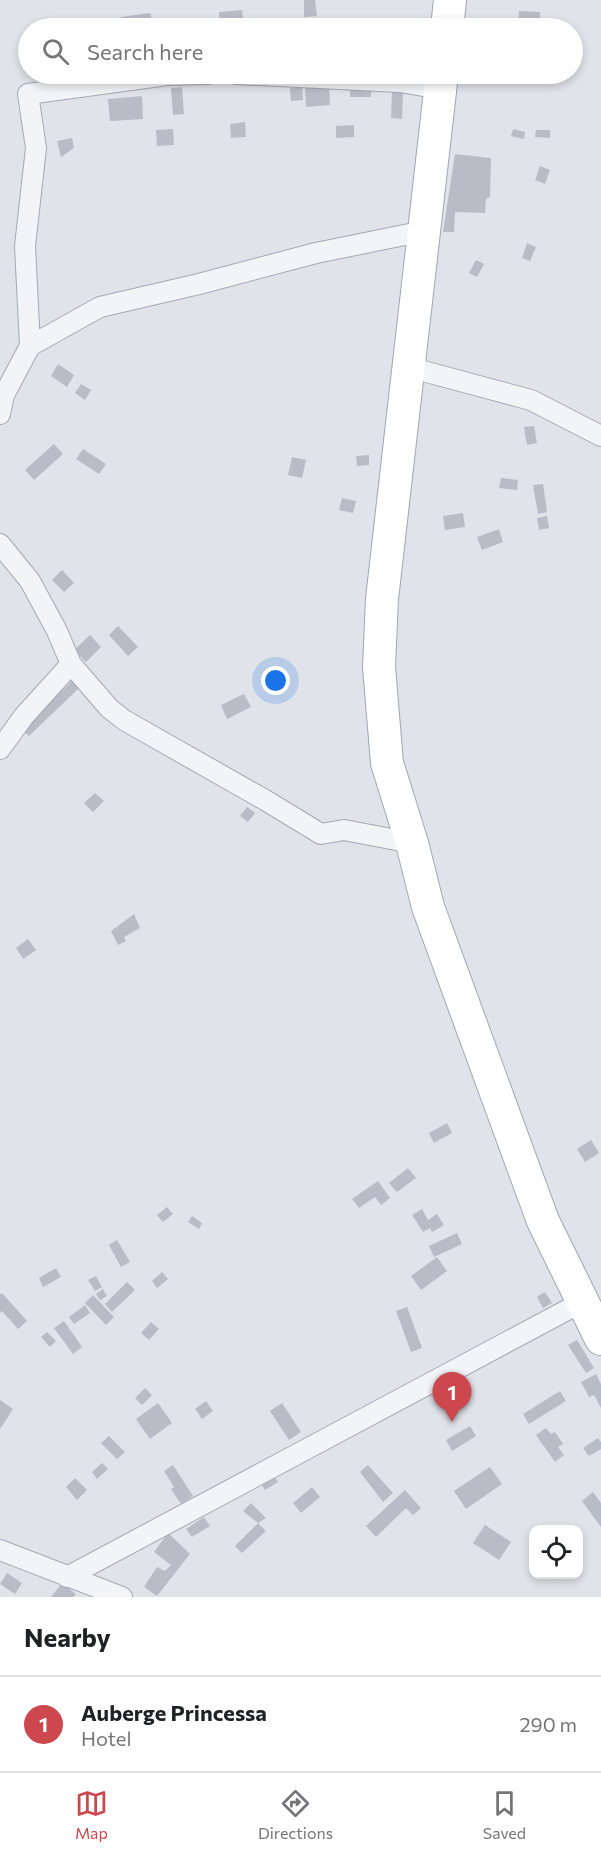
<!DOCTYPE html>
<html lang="en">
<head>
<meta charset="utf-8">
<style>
	:root { --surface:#fff; --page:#f2f2f2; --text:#202124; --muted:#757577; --line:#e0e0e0; --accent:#cc474e }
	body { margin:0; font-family:Commissioner,sans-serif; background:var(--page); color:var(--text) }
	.controls { position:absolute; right:18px; bottom:18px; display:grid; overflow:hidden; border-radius:12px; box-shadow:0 3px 9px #0003 }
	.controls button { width:54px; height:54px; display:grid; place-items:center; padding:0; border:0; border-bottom:2px solid var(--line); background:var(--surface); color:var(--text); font:30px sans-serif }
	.you { position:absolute; left:276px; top:681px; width:21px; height:21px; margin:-15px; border:4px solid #fff; border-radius:50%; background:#1a73e8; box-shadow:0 0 0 9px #1a73e833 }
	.badge { display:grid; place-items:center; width:39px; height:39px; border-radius:50%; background:var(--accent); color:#fff; font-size:20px; font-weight:700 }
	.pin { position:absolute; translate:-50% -50px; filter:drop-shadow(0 2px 3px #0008) }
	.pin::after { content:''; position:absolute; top:32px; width:21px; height:18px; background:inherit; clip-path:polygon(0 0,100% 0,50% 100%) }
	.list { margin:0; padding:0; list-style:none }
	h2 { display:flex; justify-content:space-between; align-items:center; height:78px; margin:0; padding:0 24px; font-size:26px }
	h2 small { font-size:20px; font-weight:400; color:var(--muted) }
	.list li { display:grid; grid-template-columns:39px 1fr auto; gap:18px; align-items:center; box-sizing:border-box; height:96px; padding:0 24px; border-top:2px solid var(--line) }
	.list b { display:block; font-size:22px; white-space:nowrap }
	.list p { margin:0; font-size:20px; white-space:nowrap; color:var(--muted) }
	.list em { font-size:20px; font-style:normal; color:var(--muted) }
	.icon { flex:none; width:33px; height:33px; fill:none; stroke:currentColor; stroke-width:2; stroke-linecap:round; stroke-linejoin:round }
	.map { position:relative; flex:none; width:601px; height:1597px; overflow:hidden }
	.search { position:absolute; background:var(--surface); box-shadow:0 3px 9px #0003; left:18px; right:18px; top:18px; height:66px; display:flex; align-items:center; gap:15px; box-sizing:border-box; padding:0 21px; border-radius:33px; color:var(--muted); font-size:22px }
	.sheet { height:174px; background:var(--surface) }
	nav { display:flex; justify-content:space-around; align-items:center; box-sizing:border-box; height:84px; border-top:2px solid var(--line); background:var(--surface); font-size:16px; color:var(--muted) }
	nav a { display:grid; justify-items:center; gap:3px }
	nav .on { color:var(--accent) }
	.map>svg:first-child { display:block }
</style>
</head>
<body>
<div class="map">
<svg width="601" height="1597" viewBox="0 0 601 1597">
	<rect width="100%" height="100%" fill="#e0e3e9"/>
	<!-- building -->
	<path fill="#b8bcc6" d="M304 0H315L317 16 304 17Z
		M242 10 244 28H220L219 12Z
		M519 11 540 12V28H518Z
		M150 13 154 27 142 28 141 23 122 27 121 17Z
		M350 81H372L371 97H350Z
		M329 85 330 105 306 107 305 87Z
		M182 87 184 114 173 115 171 88Z
		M302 87 303 100 291 101 290 88Z
		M392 92 403 93 402 119 391 118Z
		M142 96 143 119 110 121 108 99Z
		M245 122 246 137 231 138 230 124Z
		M354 125V137L336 138V126Z
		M173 129 174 145 157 146 156 130Z
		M513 129 525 132 524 139 511 136Z
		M536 130H550V138L535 137Z
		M72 138 74 148 61 157 57 141Z
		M455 154 491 158 490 197 486 199 485 213 455 212 454 232H443Z
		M540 166 550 170 545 184 535 180Z
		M527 243 536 247 530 261 522 258Z
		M476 260 484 264 477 277 469 273Z
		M58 364 74 375 67 387 51 376Z
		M81 384 91 390 85 400 75 393Z
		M534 426 537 443 527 445 524 427Z
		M54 444 63 454 34 480 25 470Z
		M83 449 106 464 99 474 76 459Z
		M369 455V465L357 466 356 456Z
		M292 457 306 460 302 478 288 475Z
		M501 478 518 480 517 490 499 488Z
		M543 484 547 512 538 514 533 485Z
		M342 498 356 501 353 513 339 510Z
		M463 513 465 527 445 530 443 516Z
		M547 516 549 528 539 530 537 518Z
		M499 529 503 542 482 550 477 537Z
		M62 570 74 583 64 592 52 580Z
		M118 626 138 647 128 656 109 635Z
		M90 635 101 647 86 662 74 650Z
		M72 681 79 688 29 736 22 729Z
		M244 694 251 707 227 719 221 705Z
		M95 793 104 801 93 812 84 803Z
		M247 807 255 813 248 822 240 816Z
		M134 914 140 928 124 937 126 941 118 945 111 931Z
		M28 939 36 950 23 959 16 948Z
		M447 1123 452 1133 434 1143 429 1133Z
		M591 1140 599 1153 585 1162 577 1149Z
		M408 1168 416 1178 397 1192 389 1183Z
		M378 1181 390 1198 381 1205 375 1197 359 1208 352 1199Z
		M167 1207 173 1214 163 1222 157 1215Z
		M422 1209 428 1220 437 1214 444 1225 432 1232 430 1228 423 1232 412 1215Z
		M192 1216 202 1223 199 1229 188 1222Z
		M457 1233 462 1244 434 1257 429 1246Z
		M117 1240 130 1262 121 1267 109 1245Z
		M437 1257 447 1271 421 1290 411 1276Z
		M56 1268 61 1277 43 1287 39 1278Z
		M162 1272 168 1279 157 1288 152 1281Z
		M96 1276 102 1287 95 1291 88 1280Z
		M127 1282 135 1290 112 1312 105 1304Z
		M103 1289 107 1296 100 1300 96 1294Z
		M545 1292 552 1303 543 1308 537 1297Z
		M2 1293 27 1321 18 1329 2 1311 0 1313V1294Z
		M93 1295 114 1317 106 1325 85 1303Z
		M85 1305 90 1313 74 1324 69 1317Z
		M407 1307 422 1348 411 1352 396 1311Z
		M64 1321 82 1347 73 1354 54 1328Z
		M151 1322 159 1329 149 1340 141 1333Z
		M47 1332 56 1341 50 1347 41 1337Z
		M577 1340 594 1368 586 1373 568 1345Z
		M596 1374 601 1384V1408L594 1395 589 1397 581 1382Z
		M145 1388 152 1395 142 1405 135 1398Z
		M560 1391 566 1401 529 1424 523 1414Z
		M0 1400 13 1409 0 1429Z
		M206 1401 213 1411 202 1419 195 1409Z
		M158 1403 172 1423 150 1439 136 1419Z
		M282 1403 301 1432 289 1440 270 1411Z
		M470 1426 476 1436 452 1451 446 1440Z
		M546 1428 551 1434 555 1432 563 1444 558 1447 564 1455 555 1462 536 1435Z
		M109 1436 125 1452 117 1459 101 1443Z
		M598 1438 601 1442V1449L589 1456 583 1448Z
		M102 1463 108 1469 97 1479 92 1472Z
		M173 1465 193 1496 181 1504 171 1489 174 1487 164 1471Z
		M368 1465 393 1493 383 1502 360 1472Z
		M490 1467 502 1484 466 1509 454 1491Z
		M273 1474 278 1482 265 1490 260 1482Z
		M75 1478 87 1490 77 1500 66 1487Z
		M312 1487 320 1497 301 1513 293 1503Z
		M405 1490 421 1508 413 1515 406 1508 376 1537 366 1526Z
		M593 1492 601 1503V1527L582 1501Z
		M251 1503 266 1518 258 1523 243 1511Z
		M204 1517 210 1526 192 1537 186 1529Z
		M258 1523 266 1531 242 1553 235 1546Z
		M485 1525 511 1542 499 1560 473 1543Z
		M168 1533 190 1554 157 1596 144 1587 157 1567 165 1571 171 1565 154 1552Z
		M7 1573 22 1583 15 1594 0 1584Z
		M62 1583 76 1594 73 1597H51Z"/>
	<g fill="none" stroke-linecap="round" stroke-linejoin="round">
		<defs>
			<path id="street" d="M237 74 400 82 441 89
				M30 346 25 246 36 148 28 94 167 75 208 74
				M408 367 531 400 601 436
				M0 414 4 395 30 346 100 307 199 284 316 253 424 231
				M0 544 30 581 57 631 71 664 109 708 124 720 265 800 321 834 344 830 412 843
				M0 749 24 716 71 664
				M0 1550 122 1597
				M67 1577 582 1302"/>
			<path id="primary" d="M447 28 450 0
				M442 74 382 599 379 667 387 763 412 843 428 907 543 1221 601 1339"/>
		</defs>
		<!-- street casing -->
		<use href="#street" stroke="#a5a9b3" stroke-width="22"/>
		<!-- primary casing -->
		<use href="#primary" stroke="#a0a6b5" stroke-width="34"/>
		<!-- street -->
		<use href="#street" stroke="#f3f4f7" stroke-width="20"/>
		<!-- primary -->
		<use href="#primary" stroke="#fff" stroke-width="32"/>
	</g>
</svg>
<div class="controls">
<button><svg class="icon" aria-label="locate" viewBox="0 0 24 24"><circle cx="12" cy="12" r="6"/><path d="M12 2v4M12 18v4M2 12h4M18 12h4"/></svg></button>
</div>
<div class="you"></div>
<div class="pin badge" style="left:452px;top:1422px">1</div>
<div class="search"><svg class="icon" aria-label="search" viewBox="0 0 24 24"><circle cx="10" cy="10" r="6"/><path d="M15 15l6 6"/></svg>Search here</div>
</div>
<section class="sheet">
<h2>Nearby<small></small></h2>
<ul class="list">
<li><span class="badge">1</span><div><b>Auberge Princessa</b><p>Hotel</p></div><em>290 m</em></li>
</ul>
</section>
<nav>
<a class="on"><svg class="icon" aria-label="map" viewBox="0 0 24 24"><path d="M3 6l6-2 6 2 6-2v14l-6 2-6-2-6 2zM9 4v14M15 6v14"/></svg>Map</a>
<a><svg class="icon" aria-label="directions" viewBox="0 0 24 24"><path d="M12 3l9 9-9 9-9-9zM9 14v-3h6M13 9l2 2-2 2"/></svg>Directions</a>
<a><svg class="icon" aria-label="saved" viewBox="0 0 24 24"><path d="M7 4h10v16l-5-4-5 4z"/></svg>Saved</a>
</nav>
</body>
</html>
